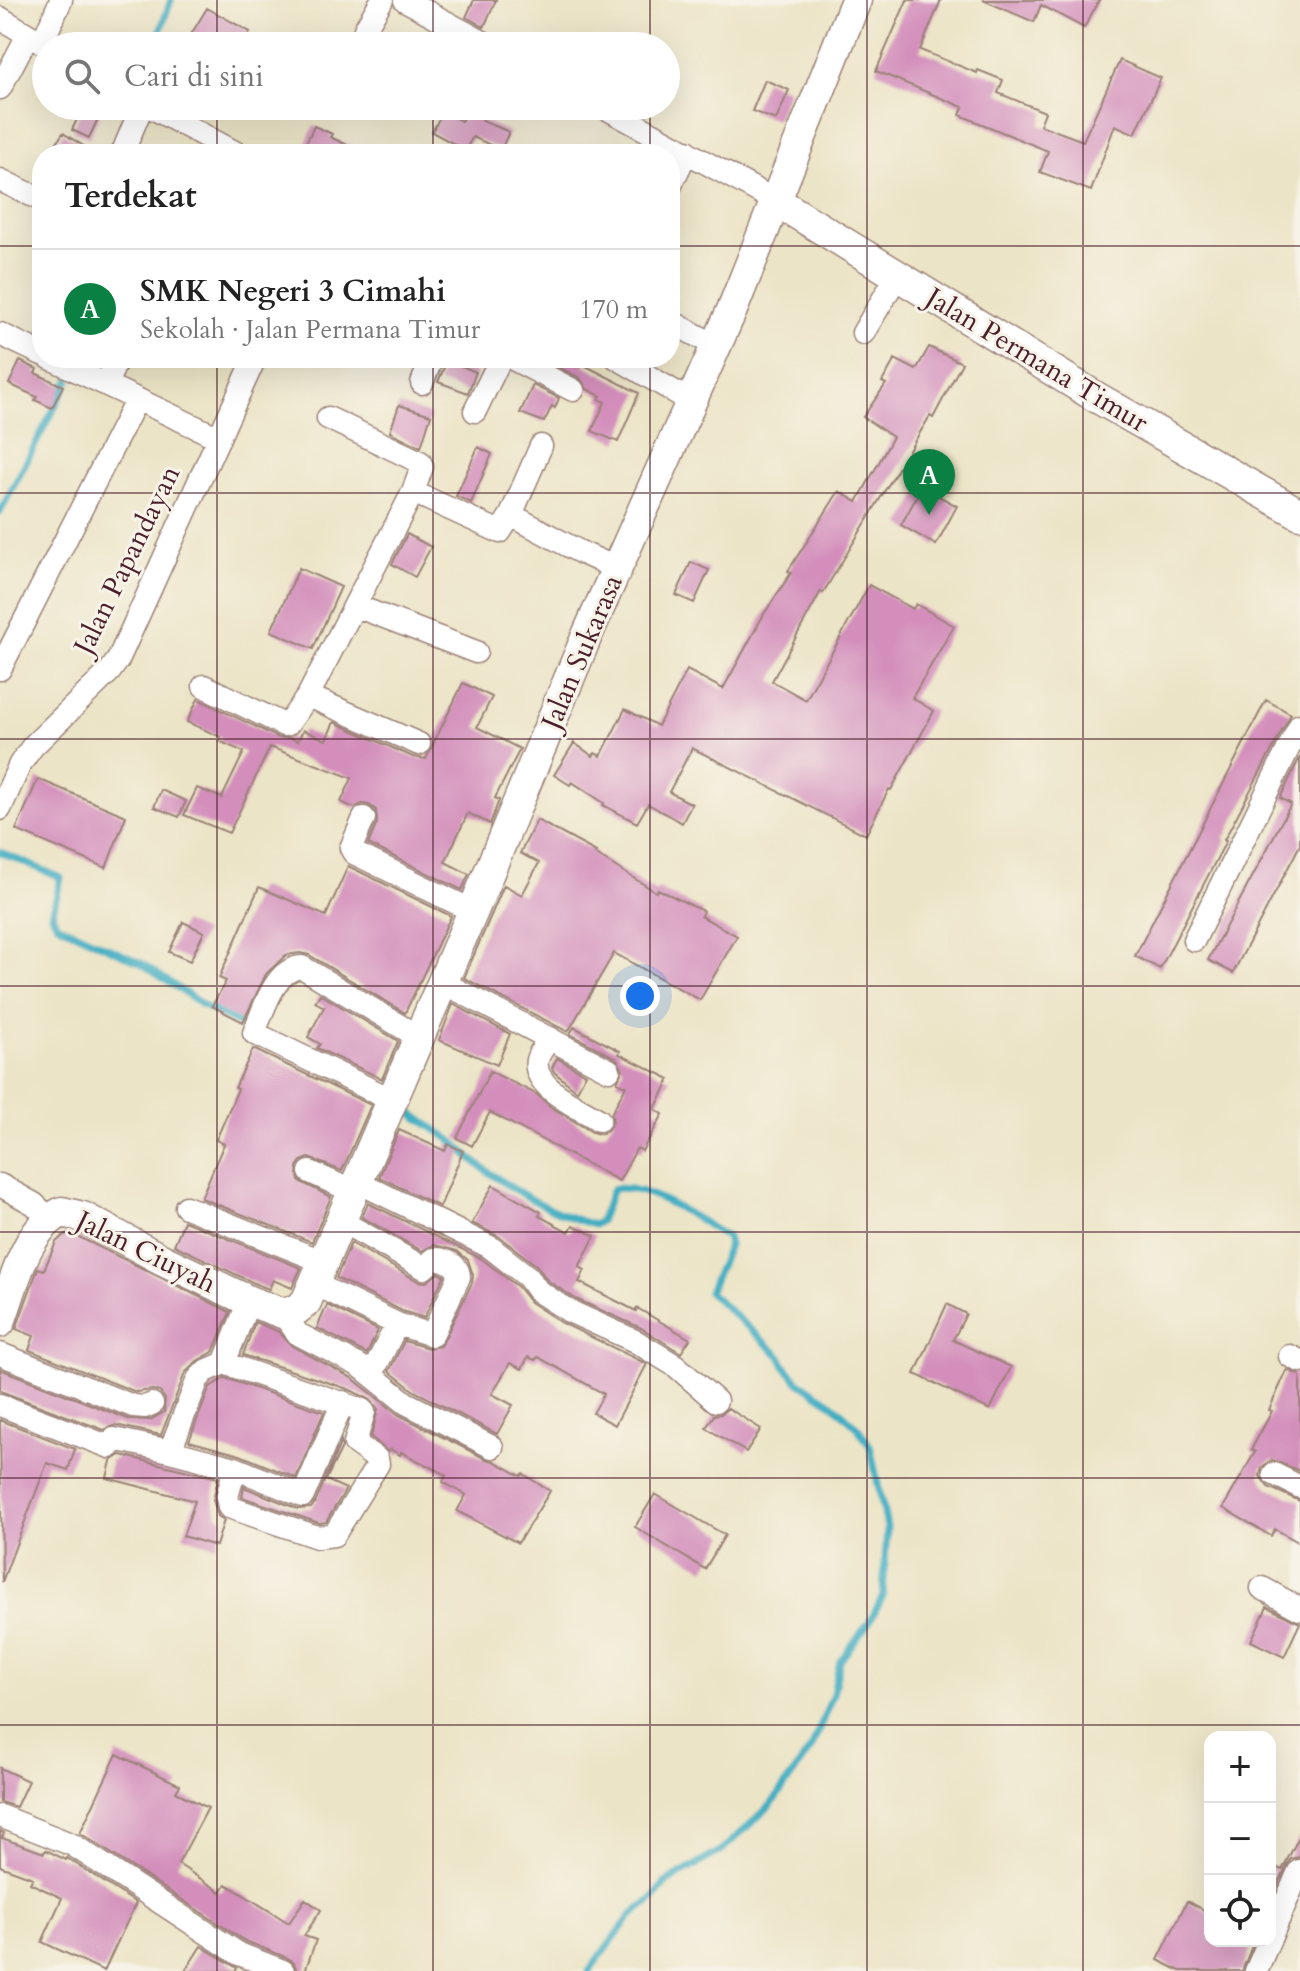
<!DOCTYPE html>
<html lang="id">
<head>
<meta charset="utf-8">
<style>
	:root { --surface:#fff; --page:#f6f6f6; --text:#222; --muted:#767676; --line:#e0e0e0; --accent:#0b8043 }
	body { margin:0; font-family:Cardo,serif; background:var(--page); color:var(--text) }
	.controls { position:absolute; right:24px; bottom:24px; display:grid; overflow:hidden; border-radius:16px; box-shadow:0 8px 32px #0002 }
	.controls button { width:72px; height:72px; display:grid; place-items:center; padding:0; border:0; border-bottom:2px solid var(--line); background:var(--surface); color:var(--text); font:40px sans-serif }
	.you { position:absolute; left:640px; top:996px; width:28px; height:28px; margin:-20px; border:6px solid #fff; border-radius:50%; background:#1a73e8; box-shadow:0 0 0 12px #1a73e833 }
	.badge { display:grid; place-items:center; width:52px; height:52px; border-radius:50%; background:var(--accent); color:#fff; font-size:26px; font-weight:700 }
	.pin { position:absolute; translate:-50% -66px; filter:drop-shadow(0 2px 4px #0008) }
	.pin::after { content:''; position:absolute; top:42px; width:28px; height:24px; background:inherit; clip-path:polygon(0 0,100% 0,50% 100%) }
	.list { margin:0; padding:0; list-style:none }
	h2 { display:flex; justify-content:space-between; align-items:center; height:104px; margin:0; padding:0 32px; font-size:34px }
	h2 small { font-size:26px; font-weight:400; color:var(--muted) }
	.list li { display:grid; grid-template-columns:52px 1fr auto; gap:24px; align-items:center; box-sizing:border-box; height:120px; padding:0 32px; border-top:2px solid var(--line) }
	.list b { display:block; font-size:30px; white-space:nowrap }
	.list p { margin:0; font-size:26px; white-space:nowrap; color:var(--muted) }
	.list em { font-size:26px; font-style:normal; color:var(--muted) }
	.icon { flex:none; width:44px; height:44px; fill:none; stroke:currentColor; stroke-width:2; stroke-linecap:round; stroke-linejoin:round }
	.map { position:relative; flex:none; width:1300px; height:1971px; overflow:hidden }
	.search { position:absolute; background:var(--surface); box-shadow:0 8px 32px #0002; left:32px; top:32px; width:648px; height:88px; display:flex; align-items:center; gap:20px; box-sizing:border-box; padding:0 28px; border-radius:44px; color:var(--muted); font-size:30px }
	.panel { position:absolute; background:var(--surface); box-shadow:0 8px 32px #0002; left:32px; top:144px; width:648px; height:224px; border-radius:32px }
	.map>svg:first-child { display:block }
</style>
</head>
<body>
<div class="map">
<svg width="1300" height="1971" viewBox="0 0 1300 1971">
	<rect width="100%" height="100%" fill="#f7f3e8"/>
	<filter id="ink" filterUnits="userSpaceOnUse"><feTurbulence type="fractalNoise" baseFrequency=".0125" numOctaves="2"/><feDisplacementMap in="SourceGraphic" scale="16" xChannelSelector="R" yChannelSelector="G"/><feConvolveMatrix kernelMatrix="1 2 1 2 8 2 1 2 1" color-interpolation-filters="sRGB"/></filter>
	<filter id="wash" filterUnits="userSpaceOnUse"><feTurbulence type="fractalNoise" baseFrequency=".006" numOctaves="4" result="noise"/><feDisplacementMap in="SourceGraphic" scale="32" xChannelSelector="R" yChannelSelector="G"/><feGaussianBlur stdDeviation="1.8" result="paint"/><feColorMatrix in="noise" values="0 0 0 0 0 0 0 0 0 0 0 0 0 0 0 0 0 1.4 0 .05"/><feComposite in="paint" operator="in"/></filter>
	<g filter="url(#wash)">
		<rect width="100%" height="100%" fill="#ece4c6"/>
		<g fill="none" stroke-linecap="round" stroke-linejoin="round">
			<!-- stream -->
			<path stroke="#43aec2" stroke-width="7" d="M155 46 171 0
				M40 346 37 344 42 332
				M0 512 69 380
				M0 852 61 878 52 915 57 924 141 963 204 1006 251 1030
				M401 1103C416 1119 433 1127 451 1140 461 1148 469 1157 479 1165 513 1191 553 1213 594 1225L600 1221 613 1189C647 1183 698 1220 727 1237L729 1245 709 1292 780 1356 786 1368 799 1382 834 1405 858 1428 870 1446 887 1527 883 1596 870 1621 840 1661 833 1694 812 1747 771 1805 722 1850 665 1883 655 1897 630 1917 589 1971"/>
		</g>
		<g id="blocks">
			<!-- building -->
			<path fill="#d38ebb" d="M474 0H496L484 27 466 17Z
				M907 0H941L920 50 977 73 978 70 1003 80 998 93 1045 112 1040 125 1083 141 1120 60 1161 78 1135 134 1115 125 1091 191 1040 172 1048 151 960 115 963 107 876 71Z
				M983 0H1099L1084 28 1041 5 1034 22Z
				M207 8 250 32 242 46H184Z
				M765 80 789 90 776 120 752 111Z
				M83 106H104L89 138 72 130Z
				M468 110 483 118 482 120 509 132 501 150 473 137 465 150 432 132 443 111 461 121Z
				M314 126 332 134 330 137 367 154H301Z
				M63 133 96 154H49Z
				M929 347 962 363 933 418 930 416 823 593 821 591 772 681 806 700 869 585 913 609 916 604 954 626 912 698 934 711 891 790 889 789 866 835 692 748 669 792 692 804 682 823 648 804 637 823 603 805 604 803 572 782 570 785 554 775 574 743 593 756 595 753 601 756 625 709 658 726 687 670 723 689 764 614 791 573 788 571 839 491 857 502 893 437 863 417 886 384 882 382 895 359 916 370Z
				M563 358H588L584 365 639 393 618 442 592 431 605 402 599 399 601 396 587 389 580 378 558 367Z
				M447 360 476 372 468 393 438 382Z
				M20 361 37 369 35 373 63 386 52 408 35 400 37 397 9 384Z
				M533 385 559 398 555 408 552 406 544 422 520 413Z
				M399 405 431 415 421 447 390 432Z
				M478 447 492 454 471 503 456 496Z
				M922 487 957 506 936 545 901 525Z
				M407 534 431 547 415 577 392 564Z
				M691 562 709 570 694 603 676 595Z
				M299 568 341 587 313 649 271 631Z
				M463 683 492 697 477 727 520 749 495 798 499 800 490 824 468 813 445 862 469 874 462 890 368 844 377 823 376 810 369 805 362 804 354 808 341 802 352 778 270 747 229 833 184 815 197 788 222 798 244 752 219 741 221 737 187 722 198 699 279 738H291L298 741 303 730 326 740 334 722 413 757 426 759Z
				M1266 700 1291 714 1224 840 1226 841 1160 969 1135 956Z
				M1300 757V845L1233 973 1208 960 1291 804 1280 798Z
				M38 779 126 816 106 868 16 830Z
				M161 790 186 801 179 817 154 807Z
				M537 820 596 852 595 854 656 892 658 889 703 911 701 916 737 936 700 1000 614 953 568 1032 464 978 504 885 522 895 539 863 520 853Z
				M348 866 451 916 405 1013 309 955 300 953 286 955 266 974 243 1022 212 1006 226 981 219 978 259 887 326 916Z
				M183 922 204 932 190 961 169 952Z
				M320 994 398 1041 382 1079 317 1048 320 1044 308 1037 324 1007 315 1002Z
				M453 1004 510 1034 497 1065 439 1040Z
				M574 1027 620 1051 619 1054 670 1079 655 1109 663 1114 642 1151 637 1148 619 1181 490 1112 472 1146 457 1138 490 1071 536 1094 551 1107 592 1132 600 1134 606 1132 613 1121 611 1114 626 1086 617 1082 623 1069 616 1058 570 1034Z
				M253 1049 371 1105 342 1171 309 1158 301 1161 297 1167 299 1181 331 1197 312 1242 201 1198 224 1144 216 1140 238 1089 235 1088Z
				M557 1058 586 1074 577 1091 554 1072 552 1068Z
				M399 1130 445 1151 448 1144 463 1151 440 1207 379 1177Z
				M493 1185 541 1212 539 1216 569 1232 573 1225 595 1236 579 1267 585 1270 579 1282 636 1311 637 1308 690 1339 681 1353 641 1328 576 1299 548 1281 537 1266 498 1236 472 1223Z
				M368 1203 482 1259 518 1287 530 1302 562 1323 647 1364 615 1425 593 1413 604 1394 538 1357 535 1360 528 1357 522 1369 510 1363 492 1394 513 1405 497 1434 414 1391 389 1371 404 1341 428 1348 441 1346 472 1283 473 1275 468 1260 457 1251 434 1245 422 1251 362 1217Z
				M184 1221 301 1268 292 1288 273 1280 269 1289 256 1284 174 1245Z
				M71 1233 230 1312 213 1352 197 1361 185 1373 161 1435 116 1425 104 1430 0 1391V1369L128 1419 150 1420 164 1412 165 1399 160 1392 153 1390 136 1392 29 1350 34 1336 16 1329 38 1268 44 1270 56 1242 64 1235Z
				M351 1243 418 1281 426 1282 439 1273 444 1276 424 1318 402 1311 336 1278Z
				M947 1304 966 1314 953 1340 1011 1367 990 1410 915 1374Z
				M327 1305 378 1330 367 1354 317 1328Z
				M255 1322 279 1332 292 1346 352 1378 399 1415 486 1459 494 1461 521 1476 523 1474 550 1491 518 1543 457 1511 466 1495 443 1482 446 1475 401 1452 400 1455 390 1449 388 1452 371 1437 378 1409 371 1400 348 1389 243 1355Z
				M1287 1370 1300 1375V1471L1272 1460 1262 1467 1260 1476 1268 1487 1300 1501V1543L1275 1529 1271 1536 1223 1508 1255 1452 1251 1450 1272 1411 1269 1410Z
				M225 1378 324 1412 296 1478 240 1455 189 1441 210 1387Z
				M728 1408 761 1429 746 1452 706 1428 714 1415 721 1414Z
				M0 1420 75 1449 68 1470 47 1463 2 1582Z
				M341 1441 342 1447 326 1480 346 1489 326 1522 319 1523 242 1497 244 1487 298 1509 311 1508 316 1501Z
				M121 1455 218 1478 213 1500 218 1516 224 1520 216 1546 183 1536 195 1501 107 1478 111 1461Z
				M655 1494 725 1535 705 1569 635 1527Z
				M1267 1607 1300 1623 1284 1657 1251 1641Z
				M117 1754 180 1785 176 1792 208 1808 178 1864 221 1892 226 1884 289 1923 305 1899 321 1910 304 1936 316 1940 305 1971H297L294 1963 288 1958 245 1941 80 1833Z
				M0 1768 28 1781 16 1807 0 1802Z
				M0 1831 4 1833 2 1838 44 1853 46 1850 66 1860 67 1858 136 1903 104 1971 42 1942 62 1898 30 1883 33 1878 0 1866Z
				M1300 1835V1857L1291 1859 1287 1865 1273 1896 1270 1895V1865L1282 1870Z
				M1187 1901 1210 1913V1941H1254L1242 1971H1180L1158 1960Z
				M201 1946 237 1968 235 1971H185Z"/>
		</g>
	</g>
	<g filter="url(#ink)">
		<use href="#blocks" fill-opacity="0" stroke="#9b8278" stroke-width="2"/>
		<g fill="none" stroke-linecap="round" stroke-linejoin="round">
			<defs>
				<path id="street" d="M405 0 490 46
					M0 18 47 46
					M42 43 61 0
					M377 46 370 40 365 29 382 0
					M0 88 28 35
					M149 106 238 154
					M602 106 776 201
					M122 154 142 106
					M0 180 42 200
					M670 187 687 151
					M670 321 716 346
					M863 333 897 276
					M0 334 42 354
					M50 358 219 438
					M511 358 573 390
					M617 358 692 402
					M422 383 432 358
					M106 384 118 358
					M475 411 501 358
					M413 492 500 532 511 515 541 446
					M511 515 580 552 618 569
					M356 606 476 652
					M0 669 137 399
					M204 686 284 725 288 724 308 696 413 492 422 467 420 462 328 418
					M308 696 419 744
					M0 809 20 764 33 746 110 671 118 660 255 358
					M364 818 351 848 354 853 473 911
					M1194 940 1300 725
					M442 982 609 1070
					M550 1038C546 1044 539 1052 537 1060 532 1088 579 1107 599 1120
					M392 1100 254 1033C263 1012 274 968 302 967L420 1038
					M310 1172 354 1192
					M358 1182 490 1247 528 1277 538 1291 569 1311 635 1341 676 1366 716 1401
					M0 1185 34 1204 49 1218
					M186 1207 324 1262
					M315 1284 397 1324 432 1335 459 1277C459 1265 445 1258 434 1259L424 1268 341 1221
					M249 1301 224 1363 206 1371 198 1379 170 1451 235 1468 303 1496 343 1402
					M282 1313 298 1334 360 1366 406 1403 492 1447
					M0 1354 133 1406 145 1407 152 1404
					M1290 1356 1300 1361
					M224 1363 362 1410 364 1412 355 1443 377 1459 378 1464 334 1535 317 1537 229 1507 227 1497 235 1468
					M372 1374 397 1324
					M0 1405 110 1447 114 1439 170 1451
					M1274 1474 1300 1487
					M1262 1588 1300 1609
					M0 1816 73 1845 239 1954 283 1971
					M1270 1939 1299 1871
					M1256 1971 1269 1941"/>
				<path id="secondary" d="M776 201 1096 397 1300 514
					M0 1322C14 1285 24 1230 62 1212L83 1217 163 1260 249 1301 282 1313 296 1310 306 1302 473 911 588 633 732 310 856 0"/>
			</defs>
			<!-- street casing -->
			<use href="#street" stroke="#9b8278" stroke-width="25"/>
			<!-- secondary casing -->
			<use href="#secondary" stroke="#9b8278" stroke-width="33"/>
			<!-- street -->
			<use href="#street" stroke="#fff" stroke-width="22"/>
			<!-- secondary -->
			<use href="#secondary" stroke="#fff" stroke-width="30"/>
		</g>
	</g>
	<!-- grid -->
	<path fill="none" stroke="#4a1f2b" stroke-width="2" stroke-opacity="0.55" d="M217 0V46M433 0V46M650 0V46M867 0V1971M1083 0V1971M217 106V154M433 106V154M650 106V154M0 246H42M670 246H1300M217 358V1971M433 358V1971M650 358V1971M0 493H1300M0 739H1300M0 986H1300M0 1232H1300M0 1478H1300M0 1725H1300"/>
	<g text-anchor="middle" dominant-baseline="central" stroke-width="6" stroke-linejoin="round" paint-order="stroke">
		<!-- street labels -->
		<g font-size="28" fill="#4a1f2b" stroke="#f7f3e8">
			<text transform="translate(1037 360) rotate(31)">Jalan Permana Timur</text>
			<text transform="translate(127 560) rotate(-64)">Jalan Papandayan</text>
			<text transform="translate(582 652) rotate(-67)">Jalan Sukarasa</text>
			<text transform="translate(146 1252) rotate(26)">Jalan Ciuyah</text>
		</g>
	</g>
</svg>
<div class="controls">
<button>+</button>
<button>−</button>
<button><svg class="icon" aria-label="locate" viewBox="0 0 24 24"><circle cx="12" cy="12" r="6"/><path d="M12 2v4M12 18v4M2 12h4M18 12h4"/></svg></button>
</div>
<div class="you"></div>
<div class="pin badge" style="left:929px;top:515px">A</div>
<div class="search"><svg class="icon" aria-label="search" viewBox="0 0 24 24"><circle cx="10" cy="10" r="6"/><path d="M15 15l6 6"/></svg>Cari di sini</div>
<section class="panel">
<h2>Terdekat<small></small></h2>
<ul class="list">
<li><span class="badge">A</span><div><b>SMK Negeri 3 Cimahi</b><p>Sekolah · Jalan Permana Timur</p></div><em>170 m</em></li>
</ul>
</section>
</div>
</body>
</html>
